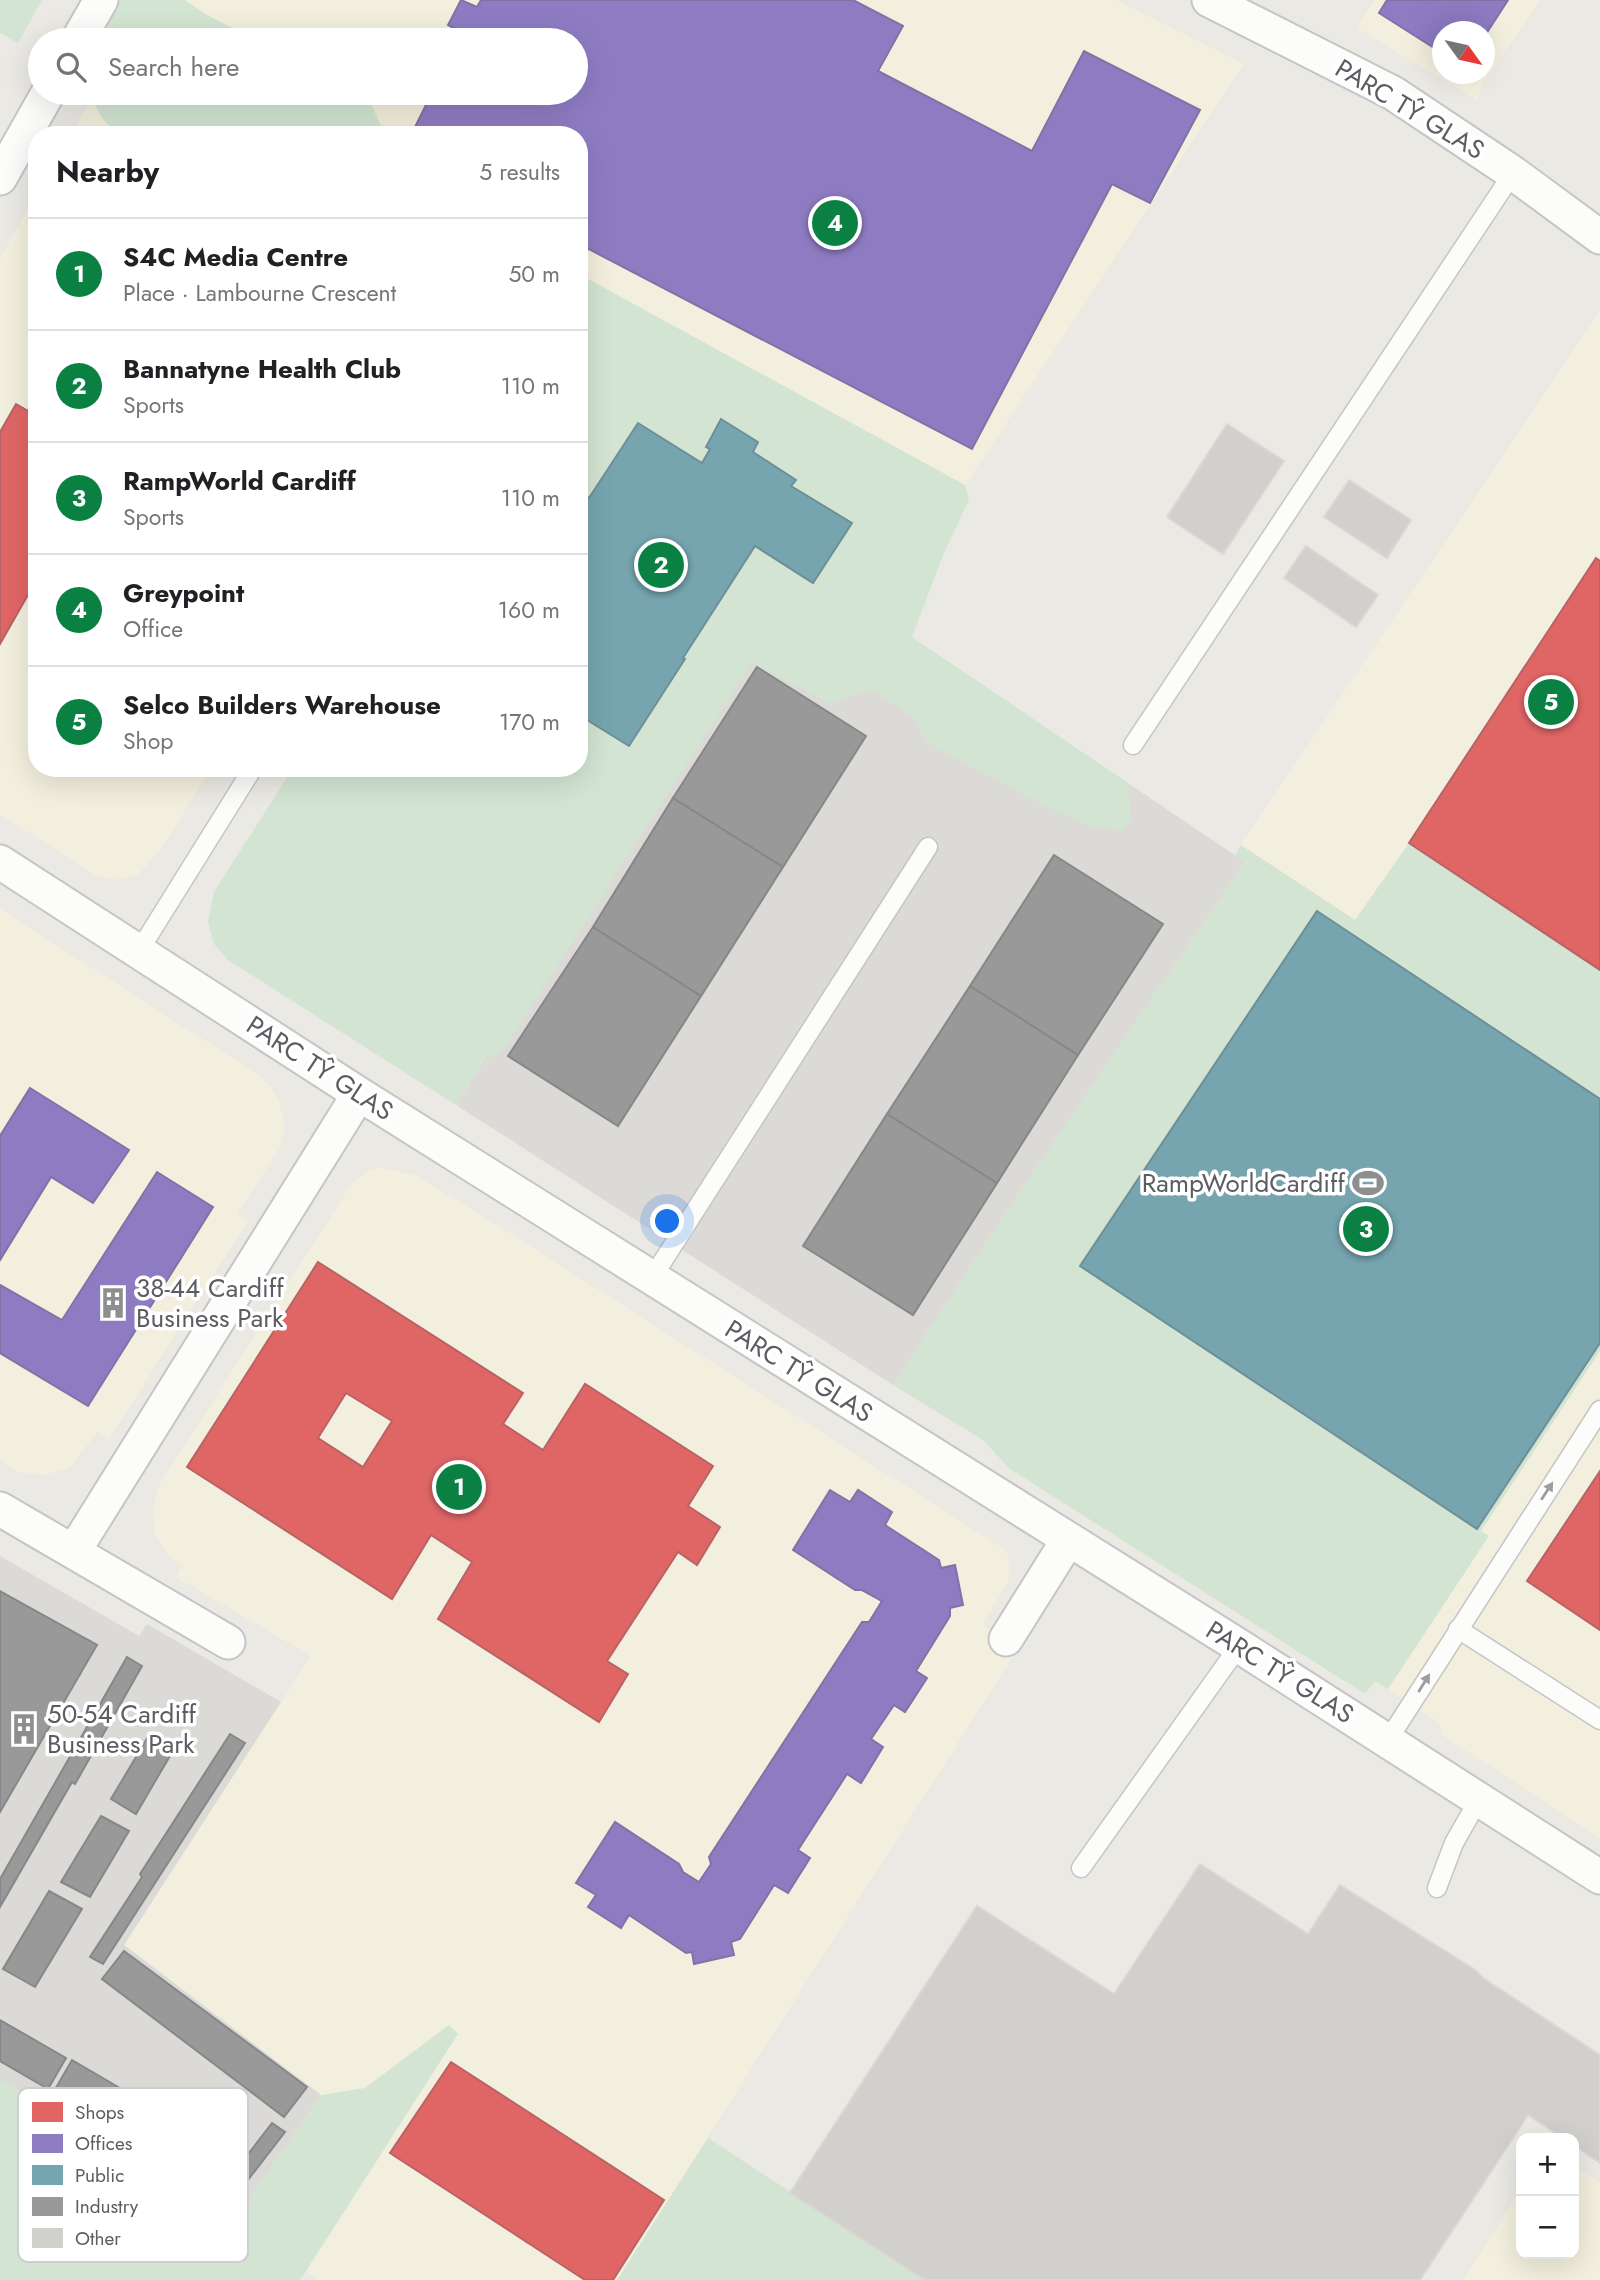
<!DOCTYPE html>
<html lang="en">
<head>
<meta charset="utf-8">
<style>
	:root { --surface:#fff; --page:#f6f6f6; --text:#202124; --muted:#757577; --line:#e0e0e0; --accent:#0b8043 }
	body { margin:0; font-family:Jost,sans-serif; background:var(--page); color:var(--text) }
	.controls { position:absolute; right:21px; bottom:21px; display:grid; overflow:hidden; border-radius:14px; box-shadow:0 7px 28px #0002 }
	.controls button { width:63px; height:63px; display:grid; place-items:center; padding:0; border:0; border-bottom:2px solid var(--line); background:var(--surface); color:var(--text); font:35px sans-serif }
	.compass { position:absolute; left:1432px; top:21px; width:63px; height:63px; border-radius:50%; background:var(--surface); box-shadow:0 7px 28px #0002; rotate:123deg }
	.you { position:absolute; left:668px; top:1222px; width:24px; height:24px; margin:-18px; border:5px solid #fff; border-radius:50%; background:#1a73e8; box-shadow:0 0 0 10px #1a73e833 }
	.badge { display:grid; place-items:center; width:46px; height:46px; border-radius:50%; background:var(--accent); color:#fff; font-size:23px; font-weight:700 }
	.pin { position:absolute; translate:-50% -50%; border:4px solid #fff; box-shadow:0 2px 7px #0006 }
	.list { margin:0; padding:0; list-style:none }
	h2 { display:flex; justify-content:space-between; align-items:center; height:91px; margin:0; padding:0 28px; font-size:30px }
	h2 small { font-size:23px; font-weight:400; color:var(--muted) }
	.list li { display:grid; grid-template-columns:46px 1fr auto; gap:21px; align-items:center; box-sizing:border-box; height:112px; padding:0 28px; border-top:2px solid var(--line) }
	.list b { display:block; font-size:26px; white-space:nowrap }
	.list p { margin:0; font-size:23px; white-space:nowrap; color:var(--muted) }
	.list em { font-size:23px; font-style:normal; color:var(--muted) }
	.icon { flex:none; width:38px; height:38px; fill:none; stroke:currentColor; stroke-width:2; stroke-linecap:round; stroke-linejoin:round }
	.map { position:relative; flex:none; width:1600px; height:2280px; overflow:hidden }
	.search { position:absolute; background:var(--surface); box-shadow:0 7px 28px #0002; left:28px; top:28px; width:560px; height:77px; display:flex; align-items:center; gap:18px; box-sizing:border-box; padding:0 24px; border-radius:38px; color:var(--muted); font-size:26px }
	.panel { position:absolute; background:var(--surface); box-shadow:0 7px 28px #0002; left:28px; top:126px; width:560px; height:651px; border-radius:28px }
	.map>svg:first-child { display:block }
</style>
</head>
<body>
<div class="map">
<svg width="1600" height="2280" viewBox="0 0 1600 2280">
	<rect width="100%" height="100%" fill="#eae9e4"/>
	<!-- commercial -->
	<path fill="#f3efde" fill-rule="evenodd" d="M147 0H1116L1244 64 965 485 579 274V135H325L249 93H576V40H153Z
		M1374 0H1540L1482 85 1477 100 1357 28ZM1442 32H1484V74H1442Z
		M95 93 197 135H71Z
		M37 194V768H211L162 848 138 875 120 880 95 875 0 814V258Z
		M1600 311V1083L1241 845Z
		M0 909 259 1075 271 1087 279 1102 285 1124 281 1146 237 1214 248 1221 109 1439 97 1432 70 1468 44 1475 19 1472 0 1461Z
		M384 1168 416 1176 483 1216 1004 1549 1010 1560V1574L1006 1586 982 1624 1019 1647 617 2280H319L306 2272 386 2147 321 2095 124 1945 311 1656 176 1577 182 1566 169 1555 155 1534 153 1507 160 1484 349 1188 356 1179 372 1169Z
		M1600 1351V1838L1442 1735 1440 1723 1388 1689 1488 1536 1481 1531Z
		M1574 2166 1600 2183V2280H1463L1521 2189V2254H1574Z"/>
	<!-- industrial -->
	<path fill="#dbdad6" d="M877 614 1245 862 1006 1213 893 1385 456 1105 749 629Z
		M0 1556 139 1636 147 1624 281 1702 124 1945 321 2095 239 2215 0 2080Z"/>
	<!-- green -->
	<path fill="#d3e5d2" d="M0 0H42L18 43 0 33Z
		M113 0H185L207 15 256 40H91Z
		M91 93H357L369 99 385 135H123C105 127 96 111 91 93Z
		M579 274 965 485 969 500 943 555 912 637 1128 783 1131 819 1121 831 1088 825 1045 806 926 742 913 717 873 690 865 691 830 704 752 662 509 1041 496 1057H485L456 1105 228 960 214 944 208 922 214 892 293 768H579Z
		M1409 843 1600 970V1351L1481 1531 1489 1536 1388 1689 1375 1681 1365 1694 1010 1469 983 1440 893 1385 1006 1213 1245 862 1235 855 1241 845 1355 920Z
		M449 2025 458 2034 300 2280H0V2080L239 2215 321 2095 365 2088Z
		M708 2138 925 2280H617Z"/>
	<!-- shops -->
	<path fill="#e06666" stroke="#b86365" stroke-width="2" fill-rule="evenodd" d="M16 404 37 416V579L0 644V432Z
		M1596 558 1600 561V970L1409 843Z
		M318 1262 523 1393 503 1424 543 1450 585 1384 713 1466 688 1506 720 1527 697 1565 678 1552 607 1661 628 1674 599 1722 438 1619 472 1562 431 1535 392 1599 187 1467ZM346 1393 392 1421 363 1467 318 1438Z
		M1600 1471V1630L1527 1581Z
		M451 2062 664 2200 613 2280H585L390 2153Z"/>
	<!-- offices -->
	<path fill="#8e7cc3" stroke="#7f73a6" stroke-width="2" d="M461 0 477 7 481 0H853L903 26 878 71 1032 151 1084 51 1200 110 1150 203 1112 184 972 449 579 244V135H411L432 93H576V40H460L463 33 448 25Z
		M1387 0H1508L1484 37V32H1442V53L1379 13Z
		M30 1088 129 1150 93 1203 51 1177 0 1260V1136Z
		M157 1172 213 1207 88 1406 0 1353V1285L62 1320Z
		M830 1490 850 1502 858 1490 892 1512 885 1525 939 1560 941 1568 955 1565 963 1605 950 1608V1616L916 1671 927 1678 905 1712 894 1705 871 1739 883 1747 861 1783 847 1774 798 1850 810 1858 788 1893 774 1885 740 1939 731 1942 734 1955 694 1964 692 1952 686 1953 629 1915 621 1928 588 1907 596 1895 576 1883 615 1822 679 1864 683 1872 699 1882 711 1864 709 1857 862 1622H869L882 1601 862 1590H855L793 1550Z"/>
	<!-- public -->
	<path fill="#76a5af" stroke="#6e8f98" stroke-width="2" d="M721 419 758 442 753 452 796 480 791 486 852 523 813 583 755 546 683 658 685 659 629 746 579 715V492L589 498 638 423 702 463 710 449 706 447Z
		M1317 911 1600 1099V1343L1477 1529 1080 1266Z"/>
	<!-- industry -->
	<path fill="#999" stroke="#868788" stroke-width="2" d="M757 667 866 736 783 867 673 798Z
		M673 798 783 867 701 996 593 927Z
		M1054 855 1163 924 1078 1055 970 986Z
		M593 927 701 996 618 1126 508 1056Z
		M970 986 1078 1055 997 1183 887 1114Z
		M887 1114 997 1183 913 1315 803 1246Z
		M0 1591 97 1645 0 1812Z
		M127 1657 142 1666 75 1784 72 1782 0 1907V1879Z
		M230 1734 245 1743 103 1964 90 1957 142 1877 140 1874Z
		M149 1735 174 1749 136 1814 111 1799Z
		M101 1816 129 1831 90 1897 61 1882Z
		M49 1891 82 1909 35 1987 3 1969Z
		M124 1951 307 2087 284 2117 102 1979Z
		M0 2020 66 2058 48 2089 0 2061Z
		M72 2060 190 2129 180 2145 232 2175 222 2191 53 2093Z
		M272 2123 285 2132 244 2185 232 2175Z"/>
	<!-- building -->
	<path fill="#d1d0cd" stroke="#d9d8d4" stroke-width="2" d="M1227 424 1284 461 1223 554 1167 517Z
		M1349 480 1411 520 1387 558 1324 517Z
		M1306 546 1378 595 1356 627 1284 578Z
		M1200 1864 1308 1934 1340 1885 1477 1971 1483 1978 1600 2055V2163L1574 2145V2138H1563L1528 2115 1420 2280H925L790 2193 977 1906 1114 1994Z"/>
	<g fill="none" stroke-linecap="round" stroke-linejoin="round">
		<defs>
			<path id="lane" d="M1133 745 1513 173
				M139 951 253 768
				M652 1278 928 847
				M1458 1629 1600 1720
				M1388 1740 1600 1410
				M1081 1868 1239 1646
				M1437 1888 1454 1843 1479 1799"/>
			<path id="street" d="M1209 0 1393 93 1513 173 1600 237
				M78 40 101 0
				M0 178 48 93
				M0 862 359 1094 1239 1646 1600 1877
				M0 1509 228 1642
				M74 1551 359 1094
				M1006 1639 1068 1540"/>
		</defs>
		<!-- lane casing -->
		<use href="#lane" stroke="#c6c5c5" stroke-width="21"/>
		<!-- street casing -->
		<use href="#street" stroke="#c6c5c5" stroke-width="37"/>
		<!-- lane -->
		<use href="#lane" stroke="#fcfcfb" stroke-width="18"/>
		<!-- street -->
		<use href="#street" stroke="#fcfcfb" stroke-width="33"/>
	</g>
	<!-- one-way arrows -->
	<defs><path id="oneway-solid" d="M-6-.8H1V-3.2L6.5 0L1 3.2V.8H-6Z" transform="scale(1.75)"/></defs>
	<g fill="#9b9d9f">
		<use href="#oneway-solid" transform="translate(1547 1491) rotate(-57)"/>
		<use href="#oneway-solid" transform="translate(1424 1683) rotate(-58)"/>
	</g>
	<!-- icons -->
	<defs>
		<symbol id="stadium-bare" viewBox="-9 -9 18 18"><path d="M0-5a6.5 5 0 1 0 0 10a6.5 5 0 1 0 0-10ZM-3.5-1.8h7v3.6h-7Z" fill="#8d8e90" stroke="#fff" stroke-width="2.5" paint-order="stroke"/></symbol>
		<symbol id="building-bare" viewBox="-9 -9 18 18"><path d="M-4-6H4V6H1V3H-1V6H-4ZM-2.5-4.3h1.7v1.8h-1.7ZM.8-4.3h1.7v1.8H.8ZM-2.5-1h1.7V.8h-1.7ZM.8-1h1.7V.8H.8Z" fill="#8d8e90" stroke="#fff" stroke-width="2.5" paint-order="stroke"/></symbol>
	</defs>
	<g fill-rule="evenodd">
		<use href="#stadium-bare" x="1346" y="1161" width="44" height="44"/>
		<use href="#building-bare" x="91" y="1281" width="44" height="44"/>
		<use href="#building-bare" x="2" y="1707" width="44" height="44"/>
	</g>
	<g text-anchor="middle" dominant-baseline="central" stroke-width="7" stroke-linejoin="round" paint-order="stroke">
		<!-- street labels -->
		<g font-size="26" fill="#5b5d62" stroke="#fff">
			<text transform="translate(1410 109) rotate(31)">PARC TŶ GLAS</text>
			<text transform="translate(320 1068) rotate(33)">PARC TŶ GLAS</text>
			<text transform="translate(799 1371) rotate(32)">PARC TŶ GLAS</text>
			<text transform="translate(1280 1672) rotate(32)">PARC TŶ GLAS</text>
		</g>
		<!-- poi labels -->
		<g font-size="26" fill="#5b5d62" stroke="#fff" text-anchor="start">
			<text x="1345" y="1183" text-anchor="end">RampWorldCardiff</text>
			<text x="136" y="1288">38-44 Cardiff<tspan x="136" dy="30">Business Park</tspan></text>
			<text x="47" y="1714">50-54 Cardiff<tspan x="47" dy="30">Business Park</tspan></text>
		</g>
	</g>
	<!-- legend -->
	<rect x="18" y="2088" width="230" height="174" rx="10" fill="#fff" stroke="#ceced0" stroke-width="2"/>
	<rect x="32" y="2102" width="31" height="20" fill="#e06666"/>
	<rect x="32" y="2134" width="31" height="19" fill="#8e7cc3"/>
	<rect x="32" y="2165" width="31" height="20" fill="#76a5af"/>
	<rect x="32" y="2197" width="31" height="19" fill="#999"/>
	<rect x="32" y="2228" width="31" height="20" fill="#d1d0cd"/>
	<g font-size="19" fill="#5b5d62">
		<text x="75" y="2119">Shops</text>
		<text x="75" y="2150">Offices</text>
		<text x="75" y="2182">Public</text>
		<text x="75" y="2213">Industry</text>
		<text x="75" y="2245">Other</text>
	</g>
</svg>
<div class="controls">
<button>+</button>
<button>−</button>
</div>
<svg class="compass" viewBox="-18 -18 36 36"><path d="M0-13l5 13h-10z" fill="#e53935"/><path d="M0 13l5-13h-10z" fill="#757577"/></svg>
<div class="you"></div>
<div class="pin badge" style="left:459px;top:1487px">1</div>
<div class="pin badge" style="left:661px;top:565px">2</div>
<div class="pin badge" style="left:1366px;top:1229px">3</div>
<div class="pin badge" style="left:835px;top:223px">4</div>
<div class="pin badge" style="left:1551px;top:702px">5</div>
<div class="search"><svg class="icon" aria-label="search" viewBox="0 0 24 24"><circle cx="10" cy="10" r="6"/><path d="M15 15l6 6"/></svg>Search here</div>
<section class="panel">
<h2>Nearby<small>5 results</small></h2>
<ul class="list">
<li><span class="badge">1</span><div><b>S4C Media Centre</b><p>Place · Lambourne Crescent</p></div><em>50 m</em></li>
<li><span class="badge">2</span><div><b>Bannatyne Health Club</b><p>Sports</p></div><em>110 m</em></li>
<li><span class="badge">3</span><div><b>RampWorld Cardiff</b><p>Sports</p></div><em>110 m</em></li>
<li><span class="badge">4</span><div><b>Greypoint</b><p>Office</p></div><em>160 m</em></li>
<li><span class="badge">5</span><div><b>Selco Builders Warehouse</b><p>Shop</p></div><em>170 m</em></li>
</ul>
</section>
</div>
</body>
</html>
